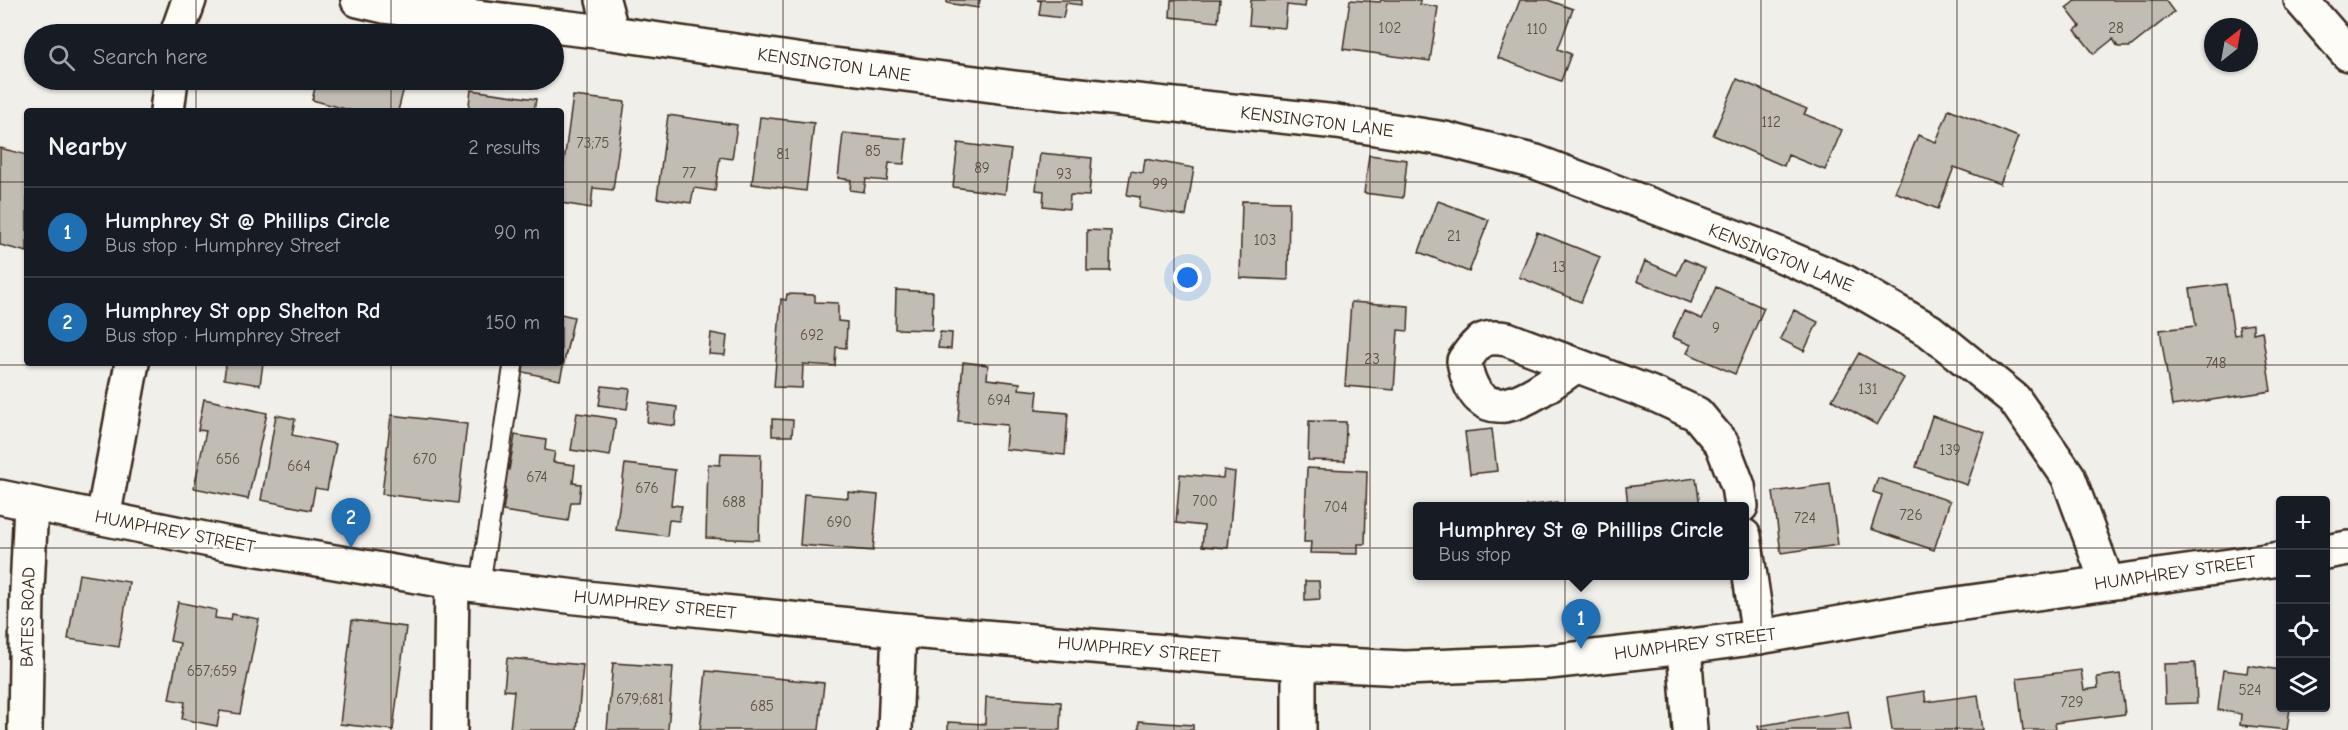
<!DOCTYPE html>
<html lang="en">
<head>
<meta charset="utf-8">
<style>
	:root { --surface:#171b24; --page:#242831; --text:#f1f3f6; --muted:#9ea1a6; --line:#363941; --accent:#1f6fb2 }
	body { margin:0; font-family:"Comic Neue",sans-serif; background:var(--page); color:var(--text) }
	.controls { position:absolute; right:18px; bottom:18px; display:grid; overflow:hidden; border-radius:6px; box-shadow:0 2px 4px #0004 }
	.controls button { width:54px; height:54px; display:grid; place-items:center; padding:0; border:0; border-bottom:2px solid var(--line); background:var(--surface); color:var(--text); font:30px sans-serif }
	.compass { position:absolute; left:2204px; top:18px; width:54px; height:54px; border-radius:50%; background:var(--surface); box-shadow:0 2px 4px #0004; rotate:31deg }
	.you { position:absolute; left:1188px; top:278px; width:21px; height:21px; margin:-15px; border:4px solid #fff; border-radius:50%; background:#1a73e8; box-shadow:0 0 0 9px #1a73e833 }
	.badge { display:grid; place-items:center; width:39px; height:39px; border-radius:50%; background:var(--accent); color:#fff; font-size:20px; font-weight:700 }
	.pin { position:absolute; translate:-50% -50px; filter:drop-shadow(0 2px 3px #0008) }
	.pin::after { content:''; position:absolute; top:32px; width:21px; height:18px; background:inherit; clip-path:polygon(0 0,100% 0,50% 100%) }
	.popup { position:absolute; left:1413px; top:502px; width:336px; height:78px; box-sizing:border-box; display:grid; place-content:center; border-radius:6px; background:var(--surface); filter:drop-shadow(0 2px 4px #0005); font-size:20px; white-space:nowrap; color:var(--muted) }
	.popup b { font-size:22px; color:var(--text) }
	.popup::after { content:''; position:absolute; left:50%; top:100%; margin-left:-12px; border:12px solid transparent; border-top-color:var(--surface) }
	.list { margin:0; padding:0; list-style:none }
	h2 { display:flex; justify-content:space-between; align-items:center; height:78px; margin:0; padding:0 24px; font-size:26px }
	h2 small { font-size:20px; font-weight:400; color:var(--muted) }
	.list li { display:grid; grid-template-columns:39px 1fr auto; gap:18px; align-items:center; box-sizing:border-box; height:90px; padding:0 24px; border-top:2px solid var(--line) }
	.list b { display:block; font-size:22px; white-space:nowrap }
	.list p { margin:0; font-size:20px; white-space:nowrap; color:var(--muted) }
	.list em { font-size:20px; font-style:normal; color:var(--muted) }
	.icon { flex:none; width:33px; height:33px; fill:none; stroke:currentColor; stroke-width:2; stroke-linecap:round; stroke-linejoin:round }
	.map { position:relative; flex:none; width:2348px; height:730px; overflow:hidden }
	.search { position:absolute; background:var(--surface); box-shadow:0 2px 4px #0004; left:24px; top:24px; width:540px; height:66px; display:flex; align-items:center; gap:15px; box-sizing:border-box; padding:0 21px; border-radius:33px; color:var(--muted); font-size:22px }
	.panel { position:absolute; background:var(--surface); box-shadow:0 2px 4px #0004; left:24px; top:108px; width:540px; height:258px; border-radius:6px }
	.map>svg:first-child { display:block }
</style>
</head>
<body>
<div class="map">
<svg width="2348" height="730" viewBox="0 0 2348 730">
	<rect width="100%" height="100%" fill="#f1efea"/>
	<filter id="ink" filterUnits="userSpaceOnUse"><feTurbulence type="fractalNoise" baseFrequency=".0167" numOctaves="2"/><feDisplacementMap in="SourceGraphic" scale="12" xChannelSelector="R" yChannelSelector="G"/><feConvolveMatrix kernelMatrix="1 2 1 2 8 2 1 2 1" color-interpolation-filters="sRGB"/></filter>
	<g filter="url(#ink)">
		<!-- building -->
		<path fill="#c1bcb4" stroke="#3b2a1e" stroke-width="1.5" d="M947 0H980L978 8 947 3Z
			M1037 0H1081V5L1066 3 1063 18 1039 15 1041 1Z
			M1171 0H1220L1218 22 1170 17Z
			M1251 0H1306L1305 7 1287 5 1285 28 1249 25Z
			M1350 0 1380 2 1381 0H1420V4L1438 7 1430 61 1343 49Z
			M1520 0H1548L1573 9 1558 49 1571 54 1561 81 1498 58Z
			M2073 0H2165L2174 12 2130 47H2118L2113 39 2094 54 2075 30 2080 26 2066 8 2075 1Z
			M1737 79 1807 109 1804 114 1842 130 1825 170 1788 155 1784 166 1713 135Z
			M317 80H406L398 111H353L312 100Z
			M471 90 536 99 534 111H468Z
			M573 96 625 102 613 190 593 188 591 208 561 203V184Z
			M1949 109 2018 137 2000 184 1954 167 1938 209 1895 192 1918 135 1936 142Z
			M668 115 737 125 732 159 720 157 715 191 694 188 691 203 657 198Z
			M760 117 814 123 806 191 752 184Z
			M843 133 907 139 904 164 889 163 887 181 866 179 864 192 850 190 851 180 838 178Z
			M958 143 1011 150 1005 194 953 187Z
			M0 148 27 155V252L0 245Z
			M1040 153 1092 158 1089 196 1070 195 1069 209 1043 206 1044 191 1036 190Z
			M1369 155 1407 160 1403 198 1364 193Z
			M1145 159 1194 168 1186 216 1139 208 1140 197 1127 195 1131 171 1143 173Z
			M1242 201 1289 202 1288 280 1240 278Z
			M1438 201 1489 220 1469 272 1419 252Z
			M1087 230 1111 231 1110 271H1087Z
			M1537 232 1600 257 1581 302 1519 277Z
			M1684 259 1705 268 1691 303 1637 281 1645 261 1677 275Z
			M2226 284 2234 335 2240 334 2239 326 2253 324V333L2262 331 2271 391 2172 406 2160 330 2196 326 2190 289Z
			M1716 287 1764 308 1735 374 1687 353 1691 345 1672 337 1684 311 1702 319Z
			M896 290 933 292 932 330 895 329Z
			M787 294 815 295V302L838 303V321L847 322 846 348 836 347 835 366 803 364 802 388 774 387 781 299 786 300Z
			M1351 302 1409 306 1408 331 1398 330 1394 390 1345 386Z
			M1794 310 1818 322 1804 351 1780 339Z
			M561 314 574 317 560 380 523 372 524 363H561Z
			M940 332 952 333 951 349 938 348Z
			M711 333 727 336 725 355 709 354Z
			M1859 353 1904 378 1877 425 1832 400Z
			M963 362 988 365 987 379 1020 383 1019 389 1038 391 1036 410 1068 413 1065 455 1005 449 1007 425 958 421Z
			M226 363H263L260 385 224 379Z
			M602 386 630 389 627 409 599 405Z
			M204 399 267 413 248 499 194 488 206 431 198 430Z
			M649 403 677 407 675 426 647 422Z
			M577 413 616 419 610 456 571 450Z
			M276 415 295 419 292 435 336 444 327 490 315 488 311 510 261 500Z
			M391 415 467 424 458 503 382 494Z
			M1932 416 1985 433 1967 485 1916 467Z
			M772 419 793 420 792 436H772Z
			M1309 421 1346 422 1345 461 1308 460Z
			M1492 429 1497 471 1470 474 1465 432Z
			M515 435 546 440 545 450 555 452 553 462 575 465 573 483 581 484 579 502H571L568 521 503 511 506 491 497 490 501 469 509 470Z
			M721 453 761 454 759 540 706 538 708 464 720 465Z
			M625 464 675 470 671 505 682 506 679 521 669 520 667 536 616 530Z
			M1307 468 1367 471 1365 544H1358V554L1310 553 1311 542H1304Z
			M1224 470 1235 472 1228 548 1202 546 1204 526 1176 523 1180 474 1223 478Z
			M1696 478 1700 506H1628L1626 487Z
			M1878 478 1950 501 1934 550 1871 529 1882 495 1873 492Z
			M1830 484 1838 545 1781 553 1773 492Z
			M848 492 878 495 873 551 800 545 804 494 848 498Z
			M1557 502 1558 506H1526Z
			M79 574 129 582 119 647 68 639Z
			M1305 581H1319L1320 599 1305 600Z
			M178 602 216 610 215 618 231 620 232 614 259 619 240 714 220 711 217 726 182 719 185 702 169 699 180 643 170 641Z
			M352 620 406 627 393 730 340 724Z
			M507 658 583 665 577 730H510L514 691 504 690Z
			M613 663 673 667 668 730H607Z
			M2195 663 2197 703 2165 704 2164 664Z
			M2248 665 2280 670V708H2290L2287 730 2240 725 2241 714 2218 710 2223 670 2247 673Z
			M2081 670 2084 690 2098 688 2097 677 2120 674 2125 714 2055 723 2056 730H2023L2017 678Z
			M706 671 824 683 819 730H700Z
			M1924 691 1926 702 1978 695 1983 730H1892L1887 697Z
			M986 697 1061 702 1060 730H948V722L985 724Z
			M1848 711 1851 730H1759L1758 726Z
			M1139 721 1193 725V730H1139Z"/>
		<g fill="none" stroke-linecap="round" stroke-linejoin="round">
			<defs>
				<path id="lane" d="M480 586 513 367"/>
				<path id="street" d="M358 0 384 6 612 33 810 62 1015 88 1337 122 1445 139 1536 162 1764 248 1845 282 1930 331 2014 399 2068 476 2107 582
					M603 0 612 33
					M2301 0 2348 54
					M177 34 189 0
					M167 111 171 80
					M1575 366C1534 395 1478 440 1464 361 1478 341 1482 335 1507 339L1658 396 1697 414 1722 444 1738 486 1741 506
					M103 518 132 363
					M1744 536 1759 637
					M1684 647 1690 730
					M25 730 27 590 31 504
					M450 730 452 582
					M895 730 899 630
					M1299 730V663"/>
				<path id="primary" d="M0 497 229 544 452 582 576 597 899 630 1299 663 1405 668 1549 662 1684 647 1759 637 1921 609 2280 559
					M2326 552 2348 548"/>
			</defs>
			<!-- lane casing -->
			<use href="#lane" stroke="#3b2a1e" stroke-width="22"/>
			<!-- street casing -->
			<use href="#street" stroke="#3b2a1e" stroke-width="38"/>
			<!-- primary casing -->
			<use href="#primary" stroke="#3b2a1e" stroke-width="38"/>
			<!-- lane -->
			<use href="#lane" stroke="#fdfcf7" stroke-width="18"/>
			<!-- street -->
			<use href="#street" stroke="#fdfcf7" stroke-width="33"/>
			<!-- primary -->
			<use href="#primary" stroke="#fdfcf7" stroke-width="33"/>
		</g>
	</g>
	<!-- grid -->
	<path fill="none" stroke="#3b2a1e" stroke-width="1.5" stroke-opacity="0.55" d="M196 0V34M391 0V34M587 0V730M783 0V730M978 0V730M1174 0V730M1370 0V730M1565 0V730M1761 0V730M1957 0V730M2152 0V730M196 80V111M391 80V111M0 182H27M561 182H2348M196 363V730M391 363V730M0 365H2348M0 548H2280M2326 548H2348"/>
	<g text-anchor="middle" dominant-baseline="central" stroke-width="6" stroke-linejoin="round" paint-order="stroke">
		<!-- number labels -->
		<g font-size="15" fill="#5c4e44">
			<text x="1390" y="28">102</text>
			<text x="2116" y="28">28</text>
			<text x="1537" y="29">110</text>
			<text x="1771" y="122">112</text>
			<text x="593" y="143">73;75</text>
			<text x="873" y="151">85</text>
			<text x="783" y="154">81</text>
			<text x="982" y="168">89</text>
			<text x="689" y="173">77</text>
			<text x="1064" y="174">93</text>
			<text x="1160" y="184">99</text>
			<text x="1454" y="236">21</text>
			<text x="1265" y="240">103</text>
			<text x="1559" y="267">13</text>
			<text x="1716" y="328">9</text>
			<text x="812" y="335">692</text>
			<text x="1372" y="359">23</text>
			<text x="2216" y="363">748</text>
			<text x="1868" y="389">131</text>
			<text x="999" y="400">694</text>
			<text x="1950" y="450">139</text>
			<text x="228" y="459">656</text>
			<text x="425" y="459">670</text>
			<text x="299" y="466">664</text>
			<text x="537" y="477">674</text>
			<text x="647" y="488">676</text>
			<text x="1205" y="501">700</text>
			<text x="734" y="502">688</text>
			<text x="1336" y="507">704</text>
			<text x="1911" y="515">726</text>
			<text x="1805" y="518">724</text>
			<text x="839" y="522">690</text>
			<text x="212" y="671">657;659</text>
			<text x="2250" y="690">524</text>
			<text x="640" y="699">679;681</text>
			<text x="2072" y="702">729</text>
			<text x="762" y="706">685</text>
		</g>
		<!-- street labels -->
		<g font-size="18" fill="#3b2a1e" stroke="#fdfcf7">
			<text transform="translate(834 65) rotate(8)">KENSINGTON LANE</text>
			<text transform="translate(1317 122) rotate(7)">KENSINGTON LANE</text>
			<text transform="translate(1781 258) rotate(22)">KENSINGTON LANE</text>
			<text transform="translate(175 532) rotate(11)">HUMPHREY STREET</text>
			<text transform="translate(2175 573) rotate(-8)">HUMPHREY STREET</text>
			<text transform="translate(655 605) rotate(6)">HUMPHREY STREET</text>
			<text transform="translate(28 617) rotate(-89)">BATES ROAD</text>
			<text transform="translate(1695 644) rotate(-7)">HUMPHREY STREET</text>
			<text transform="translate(1139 650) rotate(5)">HUMPHREY STREET</text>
		</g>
	</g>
</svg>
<div class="controls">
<button>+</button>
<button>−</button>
<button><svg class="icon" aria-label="locate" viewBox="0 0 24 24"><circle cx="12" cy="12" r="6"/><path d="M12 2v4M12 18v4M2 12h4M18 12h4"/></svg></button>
<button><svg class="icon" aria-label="layers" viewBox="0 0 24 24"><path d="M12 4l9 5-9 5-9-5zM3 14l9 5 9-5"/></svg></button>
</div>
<svg class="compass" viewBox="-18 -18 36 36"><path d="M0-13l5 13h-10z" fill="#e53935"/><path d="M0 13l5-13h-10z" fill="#9ea1a6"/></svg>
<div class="you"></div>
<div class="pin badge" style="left:1581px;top:649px">1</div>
<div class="popup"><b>Humphrey St @ Phillips Circle</b>Bus stop</div>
<div class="pin badge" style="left:351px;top:548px">2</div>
<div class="search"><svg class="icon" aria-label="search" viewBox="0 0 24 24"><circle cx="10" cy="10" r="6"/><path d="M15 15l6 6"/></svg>Search here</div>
<section class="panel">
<h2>Nearby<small>2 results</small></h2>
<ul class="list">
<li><span class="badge">1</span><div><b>Humphrey St @ Phillips Circle</b><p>Bus stop · Humphrey Street</p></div><em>90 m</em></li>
<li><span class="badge">2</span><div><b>Humphrey St opp Shelton Rd</b><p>Bus stop · Humphrey Street</p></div><em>150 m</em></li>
</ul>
</section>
</div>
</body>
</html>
